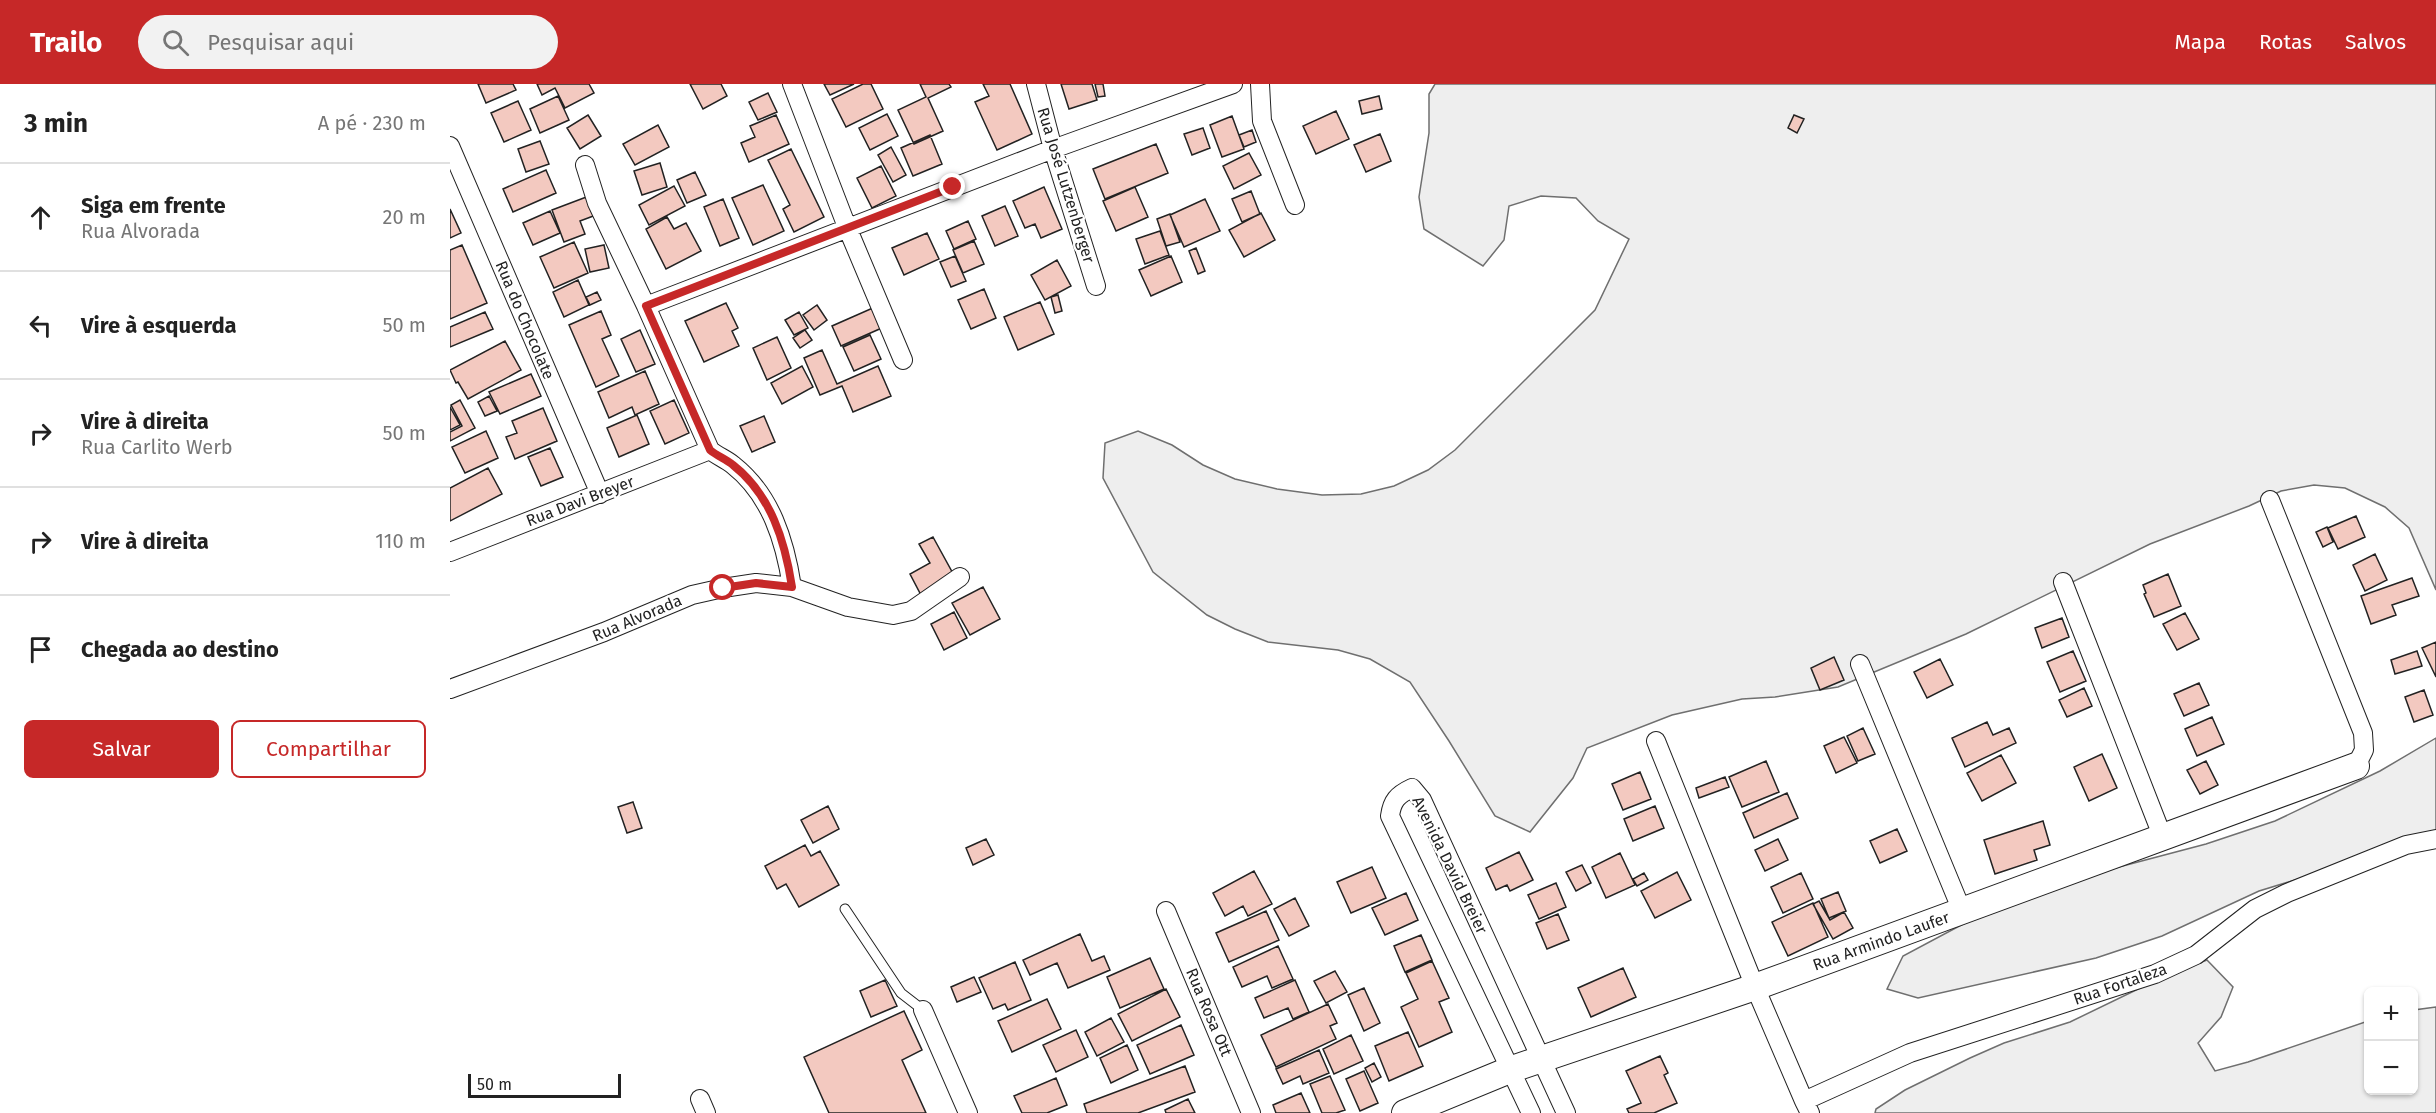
<!DOCTYPE html>
<html lang="pt">
<head>
<meta charset="utf-8">
<style>
	:root { --surface:#fff; --page:#f2f2f2; --text:#222; --muted:#767676; --line:#e0e0e0; --accent:#c62828 }
	body { margin:0; font-family:"Fira Sans",sans-serif; background:var(--page); color:var(--text) }
	.controls { position:absolute; right:18px; bottom:18px; display:grid; overflow:hidden; border-radius:9px; box-shadow:0 2px 4px #0004 }
	.controls button { width:54px; height:54px; display:grid; place-items:center; padding:0; border:0; border-bottom:2px solid var(--line); background:var(--surface); color:var(--text); font:30px sans-serif }
	.scale { position:absolute; left:18px; bottom:15px; width:153px; box-sizing:border-box; padding-left:6px; border:3px solid #222; border-top:0; font-size:16px; line-height:21px; white-space:nowrap; color:#222; -webkit-text-stroke:4px #fff; paint-order:stroke }
	.stop { position:absolute; width:18px; height:18px; margin:-14px; border:4px solid #c62828; border-radius:50%; background:#fff }
	.stop.end { background:#c62828; border-color:#fff; box-shadow:0 2px 6px #0008 }
	.list { margin:0; padding:0; list-style:none }
	h2 { display:flex; justify-content:space-between; align-items:center; height:78px; margin:0; padding:0 24px; font-size:26px }
	h2 small { font-size:20px; font-weight:400; color:var(--muted) }
	.list li { display:grid; grid-template-columns:39px 1fr auto; gap:18px; align-items:center; box-sizing:border-box; height:108px; padding:0 24px; border-top:2px solid var(--line) }
	.list b { display:block; font-size:22px; white-space:nowrap }
	.list p { margin:0; font-size:20px; white-space:nowrap; color:var(--muted) }
	.list em { font-size:20px; font-style:normal; color:var(--muted) }
	.actions { display:flex; gap:12px; padding:18px 24px }
	.actions a { flex:1; padding:14px 0; border:2px solid var(--accent); border-radius:9px; text-align:center; font-size:21px; color:var(--accent) }
	.actions .main { background:var(--accent); color:#fff }
	.icon { flex:none; width:33px; height:33px; fill:none; stroke:currentColor; stroke-width:2; stroke-linecap:round; stroke-linejoin:round }
	.map { position:relative; flex:none; width:1986px; height:1029px; overflow:hidden }
	header { display:flex; align-items:center; gap:36px; box-sizing:border-box; height:84px; padding:0 30px; background:var(--accent); color:#fff }
	header strong { font-size:28px }
	nav { display:flex; gap:33px; margin-inline-start:auto; font-size:21px }
	.search { width:420px; height:54px; background:var(--page); display:flex; align-items:center; gap:15px; box-sizing:border-box; padding:0 21px; border-radius:33px; color:var(--muted); font-size:22px }
	main { display:flex }
	aside { flex:1; background:var(--surface) }
	.map>svg:first-child { display:block }
</style>
</head>
<body>
<header>
<strong>Trailo</strong>
<div class="search"><svg class="icon" aria-label="search" viewBox="0 0 24 24"><circle cx="10" cy="10" r="6"/><path d="M15 15l6 6"/></svg>Pesquisar aqui</div>
<nav><a>Mapa</a><a>Rotas</a><a>Salvos</a></nav>
</header>
<main>
<aside>
<h2>3 min<small>A pé · 230 m</small></h2>
<ul class="list">
<li><svg class="icon" aria-label="ahead" viewBox="0 0 24 24"><path d="M12 20V5M6 11l6-6 6 6"/></svg><div><b>Siga em frente</b><p>Rua Alvorada</p></div><em>20 m</em></li>
<li><svg class="icon" aria-label="left" viewBox="0 0 24 24"><path d="M17 20v-9H6M10 6l-5 5 5 5"/></svg><div><b>Vire à esquerda</b></div><em>50 m</em></li>
<li><svg class="icon" aria-label="right" viewBox="0 0 24 24"><path d="M7 20v-9h11M14 6l5 5-5 5"/></svg><div><b>Vire à direita</b><p>Rua Carlito Werb</p></div><em>50 m</em></li>
<li><svg class="icon" aria-label="right" viewBox="0 0 24 24"><path d="M7 20v-9h11M14 6l5 5-5 5"/></svg><div><b>Vire à direita</b></div><em>110 m</em></li>
<li><svg class="icon" aria-label="arrive" viewBox="0 0 24 24"><path d="M6 21V4h12l-3 4 3 4H6"/></svg><div><b>Chegada ao destino</b></div></li>
</ul>
<div class="actions"><a class="main">Salvar</a><a>Compartilhar</a></div>
</aside>
<div class="map">
<svg width="1986" height="1029" viewBox="0 0 1986 1029">
	<rect width="100%" height="100%" fill="#fff"/>
	<!-- green -->
	<path fill="#eee" stroke="#6f6f6f" stroke-width="1.5" d="M985 0H1986V506L1959 444 1935 423 1895 404 1864 401 1831 407 1799 422 1700 460 1516 550 1388 603 1325 613 1292 615 1222 631 1137 664 1123 694 1080 748 1045 732 999 657 960 598 920 575 888 566 818 558 785 545 757 531 703 488 653 394 655 359 688 347 722 361 753 381 785 395 827 405 872 411 911 410 944 402 978 386 1005 366 1145 226 1179 155 1148 137 1126 114 1091 112 1059 122 1054 156 1033 182 974 145 969 113 979 49V10Z
		M1986 654V753L1809 807 1712 852 1646 874 1468 914 1437 905 1453 872 1515 839 1650 788 1756 760 1825 737 1930 687Z
		M1757 876 1783 903 1771 933 1748 959 1765 987 1798 978 1918 937V1006H1964V926L1986 923V1029H1425L1426 1025 1455 1006 1520 974 1554 959 1620 938 1715 892Z"/>
	<!-- building -->
	<path fill="#f3c9c0" stroke="#222" stroke-width="1.5" d="M28 0H63L66 6 36 19Z
		M87 0H139L144 9 115 24 105 4 92 11Z
		M240 0H271L277 12 253 25Z
		M374 0H404L380 11Z
		M413 0H421L433 25 396 43 382 15Z
		M470 0H499L501 3 478 14 493 47 464 60 448 26 476 13Z
		M533 0H560L582 50 547 66 525 18 539 12Z
		M611 0H642L647 16 619 25Z
		M645 0H653L655 12 648 13Z
		M318 9 327 28 308 36 299 18Z
		M108 12 119 36 90 49 80 25Z
		M929 12 932 25 912 30 909 17Z
		M68 17 81 46 54 58 41 29Z
		M886 27 899 55 866 70 853 42Z
		M437 30 448 52 420 66 409 44Z
		M138 31 151 52 130 65 117 44Z
		M326 31 339 60 299 78 291 59 305 53 300 42Z
		M1344 31 1354 35 1347 49 1338 44Z
		M782 32 794 65 772 73 760 41Z
		M208 41 219 63 185 81 173 60Z
		M753 44 760 64 742 71 734 50Z
		M802 46 806 58 794 63 789 51Z
		M930 50 941 77 916 88 904 61Z
		M480 51 492 80 463 92 451 64Z
		M90 57 99 80 76 88 68 65Z
		M706 60 718 89 655 115 643 85Z
		M441 63 456 91 443 98 428 71Z
		M341 65 374 133 344 148 333 125 340 121 318 76Z
		M799 69 811 91 784 105 773 82Z
		M210 79 217 103 192 111 184 87Z
		M431 82 446 112 422 124 407 94Z
		M96 86 106 109 63 128 53 105Z
		M245 88 256 111 237 119 227 96Z
		M313 101 334 147 303 161 282 114Z
		M224 102 235 122 199 141 189 121Z
		M594 103 612 145 591 154 585 140 575 144 563 117Z
		M685 103 698 133 666 147 653 117Z
		M801 107 810 130 792 138 782 115Z
		M139 112 146 131 130 137 135 150 114 158 102 126Z
		M273 115 289 154 270 162 254 123Z
		M755 115 770 147 734 163 720 131Z
		M555 122 568 152 545 162 532 132Z
		M0 125 11 149 0 154Z
		M100 127 110 149 83 161 73 139Z
		M811 129 825 156 794 173 779 146Z
		M720 130 730 158 716 162 707 135Z
		M217 133 224 145 236 139 251 167 216 185 196 145Z
		M518 137 526 155 504 165 496 147Z
		M710 147 719 171 695 180 686 155Z
		M477 149 489 175 454 191 442 164Z
		M524 157 534 180 513 189 503 166Z
		M124 158 138 189 104 204 90 173Z
		M12 161 37 219 0 235V166Z
		M154 161 159 184 140 188 135 165Z
		M746 164 755 187 748 190 739 167Z
		M505 172 516 197 501 203 490 178Z
		M721 172 732 198 701 212 689 186Z
		M607 176 621 202 595 216 581 191Z
		M128 196 139 221 114 233 103 208Z
		M534 205 546 234 521 245 508 216Z
		M147 208 151 216 140 221 136 213Z
		M608 211 612 227 605 229 601 213Z
		M590 218 604 250 568 266 554 233Z
		M276 219 288 244 282 247 289 262 254 278 235 237Z
		M367 221 377 236 364 246 353 231Z
		M425 223 434 243 391 262 382 242Z
		M151 227 161 251 152 255 169 292 146 303 119 241Z
		M35 228 43 245 0 263V243Z
		M349 228 358 244 344 251 335 236Z
		M190 246 205 280 186 288 171 255Z
		M355 246 362 256 350 264 343 254Z
		M420 251 431 275 404 287 393 263Z
		M327 253 341 284 317 296 303 264Z
		M55 257 71 286 18 315 8 298 6 299 0 286Z
		M372 266 387 300 428 282 441 312 403 328 392 302 370 311 354 274Z
		M352 282 363 303 332 320 321 299Z
		M195 287 209 320 185 331 182 323 159 334 148 308Z
		M81 290 91 312 50 330 39 308Z
		M39 312 47 327 35 332 28 318Z
		M10 316 25 344 0 357V348L12 342 1 321Z
		M224 316 239 349 215 360 200 327Z
		M0 323 10 341 0 346Z
		M93 324 107 357 65 375 56 353 67 349 62 337Z
		M187 331 199 360 169 373 157 344Z
		M314 332 325 358 302 368 290 342Z
		M36 347 48 374 15 389 2 363Z
		M100 364 113 393 91 402 78 373Z
		M38 384 52 410 0 437V404Z
		M1906 432 1915 453 1888 465 1878 444Z
		M1877 443 1883 458 1873 463 1866 448Z
		M483 453 506 495 472 513 460 490 480 479 469 460Z
		M1925 470 1937 496 1915 507 1903 481Z
		M1718 490 1731 522 1704 533 1694 510 1696 509 1693 501Z
		M1962 494 1969 512 1942 521 1946 531 1921 540 1911 512Z
		M533 503 550 535 520 551 502 519Z
		M504 528 517 554 494 566 481 540Z
		M1735 529 1749 555 1727 566 1713 540Z
		M1612 534 1619 553 1592 564 1585 544Z
		M1986 558V593L1972 564Z
		M1623 567 1636 597 1610 608 1597 578Z
		M1967 567 1972 582 1945 590 1941 576Z
		M1384 573 1394 596 1370 606 1361 584Z
		M1490 575 1503 601 1477 614 1464 588Z
		M1749 599 1759 621 1734 632 1724 610Z
		M1634 604 1642 622 1617 633 1609 616Z
		M1974 606 1983 631 1964 638 1955 613Z
		M1762 633 1774 660 1747 672 1735 645Z
		M1537 638 1543 651 1559 644 1566 659 1515 683 1502 654Z
		M1413 644 1425 670 1408 677 1397 652Z
		M1394 653 1407 679 1386 689 1374 662Z
		M1652 670 1667 704 1639 717 1624 683Z
		M1551 671 1566 699 1532 717 1517 689Z
		M1316 677 1329 708 1292 723 1279 693Z
		M1756 677 1768 701 1750 710 1737 686Z
		M1190 688 1201 715 1173 726 1162 700Z
		M1275 693 1279 703 1249 714 1246 704Z
		M1337 709 1348 734 1304 754 1293 729Z
		M183 718 192 744 177 749 168 723Z
		M378 722 389 745 363 759 351 736Z
		M1205 722 1214 744 1183 757 1174 735Z
		M1593 737 1600 761 1584 766 1587 776 1545 790 1534 756Z
		M1447 745 1457 767 1430 779 1420 757Z
		M536 755 544 771 523 781 516 764Z
		M1328 755 1338 776 1315 787 1305 766Z
		M355 761 361 772 370 767 389 801 349 823 336 800 327 805 315 782Z
		M1069 768 1083 796 1060 807 1057 801 1046 806 1036 784Z
		M1170 769 1185 801 1156 814 1142 783Z
		M1132 781 1141 799 1126 807 1116 788Z
		M922 783 936 814 901 829 887 798Z
		M804 787 822 820 798 832 793 822 775 832 763 809Z
		M1227 788 1241 816 1205 834 1191 807Z
		M1194 789 1198 796 1187 802 1183 795Z
		M1351 789 1363 815 1333 829 1321 803Z
		M1106 799 1116 823 1089 835 1078 811Z
		M1388 808 1396 827 1379 834 1371 815Z
		M956 809 968 836 935 851 922 824Z
		M845 814 859 842 839 852 824 825Z
		M1369 817 1380 836 1394 828 1403 844 1383 855 1363 820Z
		M1363 819 1378 853 1338 872 1322 838Z
		M816 827 829 856 779 878 766 849Z
		M1108 830 1119 856 1097 865 1086 839Z
		M630 850 642 877 654 872 660 886 618 904 607 879 580 891 573 876Z
		M971 851 982 876 955 888 944 862Z
		M828 862 843 895 822 904 817 892 792 903 783 883Z
		M700 874 714 905 670 924 657 893Z
		M982 877 999 914 989 918 1002 948 969 963 951 923 968 915 956 889Z
		M565 878 581 916 558 926 555 920 543 925 529 894Z
		M1173 884 1186 913 1141 933 1128 904Z
		M885 887 897 908 876 919 864 897Z
		M524 893 531 908 507 918 501 903Z
		M435 896 447 922 421 933 410 907Z
		M845 896 859 928 843 935 838 924 814 934 805 914Z
		M914 904 930 939 914 947 898 911Z
		M716 905 730 933 682 957 668 930Z
		M597 915 611 945 562 968 548 937Z
		M878 920 887 939 880 942 886 955 826 983 811 951Z
		M454 927 472 966 452 976 476 1029H379L354 973Z
		M661 934 674 958 647 972 635 948Z
		M731 941 744 971 700 990 687 961Z
		M626 946 638 973 606 988 593 961Z
		M958 948 973 982 939 997 925 962Z
		M901 951 913 977 884 990 873 965Z
		M677 961 688 986 661 999 650 974Z
		M869 966 879 989 853 1000 850 992 833 1000 826 985Z
		M1210 972 1218 989 1214 991 1227 1019 1204 1029H1179L1177 1025 1191 1019 1176 987Z
		M924 979 931 993 922 998 915 984Z
		M735 982 745 1008 688 1029H637L634 1020Z
		M914 987 928 1019 910 1027 896 995Z
		M880 992 895 1026 886 1029H872L860 1000Z
		M606 994 617 1021 597 1029H572L564 1012Z
		M851 1009 860 1029H826L823 1021Z
		M738 1015 745 1029H716L715 1026Z"/>
	<g fill="none" stroke-linecap="round" stroke-linejoin="round">
		<defs>
			<path id="lane" d="M395 825 451 909 473 926"/>
			<path id="street" d="M342 0 397 143 453 276
				M586 0 603 65 646 202
				M810 0 812 37 845 121
				M0 62 150 410
				M135 81 147 119 196 222 260 366
				M196 222 603 65 783 0
				M260 366C267 372 276 375 283 381 321 411 335 457 342 503
				M1820 416 1913 649 1914 666 1906 682
				M0 468 260 366
				M1613 498 1713 754
				M1410 580 1512 827
				M0 605 154 548 242 511 273 504 306 499 342 503 398 523 443 531 461 527 510 493
				M1206 657 1305 903 1354 1017
				M716 827 801 1029
				M473 926 518 1029
				M250 1015 256 1029
				M1081 1029 940 732C942 717 947 711 962 704L972 716 1116 1029
				M1360 1029 1354 1017 1460 969 1705 890 1746 871 1805 825 1837 809 1956 761 1986 755"/>
			<path id="secondary" d="M955 1029 1062 985 1305 903 1906 682"/>
		</defs>
		<!-- lane casing -->
		<use href="#lane" stroke="#222" stroke-width="11"/>
		<!-- street casing -->
		<use href="#street" stroke="#222" stroke-width="20"/>
		<!-- secondary casing -->
		<use href="#secondary" stroke="#222" stroke-width="28"/>
		<!-- lane -->
		<use href="#lane" stroke="#fff" stroke-width="9"/>
		<!-- street -->
		<use href="#street" stroke="#fff" stroke-width="18"/>
		<!-- secondary -->
		<use href="#secondary" stroke="#fff" stroke-width="26"/>
	</g>
	<g fill="none" stroke-linecap="round" stroke-linejoin="round">
		<!-- route -->
		<path stroke="#c62828" stroke-width="8" d="M273 504 306 499 342 503C335 457 321 411 283 381 276 375 267 372 260 366L196 222 503 103"/>
	</g>
	<g text-anchor="middle" dominant-baseline="central" stroke-width="4.5" stroke-linejoin="round" paint-order="stroke">
		<!-- street labels -->
		<g font-size="16" fill="#222" stroke="#fff">
			<text transform="translate(616 101) rotate(73)">Rua José Lutzenberger</text>
			<text transform="translate(75 236) rotate(67)">Rua do Chocolate</text>
			<text transform="translate(130 417) rotate(-21)">Rua Davi Breyer</text>
			<text transform="translate(187 534) rotate(-23)">Rua Alvorada</text>
			<text transform="translate(1000 781) rotate(64)">Avenida David Breier</text>
			<text transform="translate(1431 857) rotate(-20)">Rua Armindo Laufer</text>
			<text transform="translate(1670 900) rotate(-19)">Rua Fortaleza</text>
			<text transform="translate(759 928) rotate(67)">Rua Rosa Ott</text>
		</g>
	</g>
</svg>
<div class="controls">
<button>+</button>
<button>−</button>
</div>
<div class="scale">50 m</div>
<div class="stop" style="left:273px;top:504px"></div>
<div class="stop end" style="left:503px;top:103px"></div>
</div>
</main>
</body>
</html>
